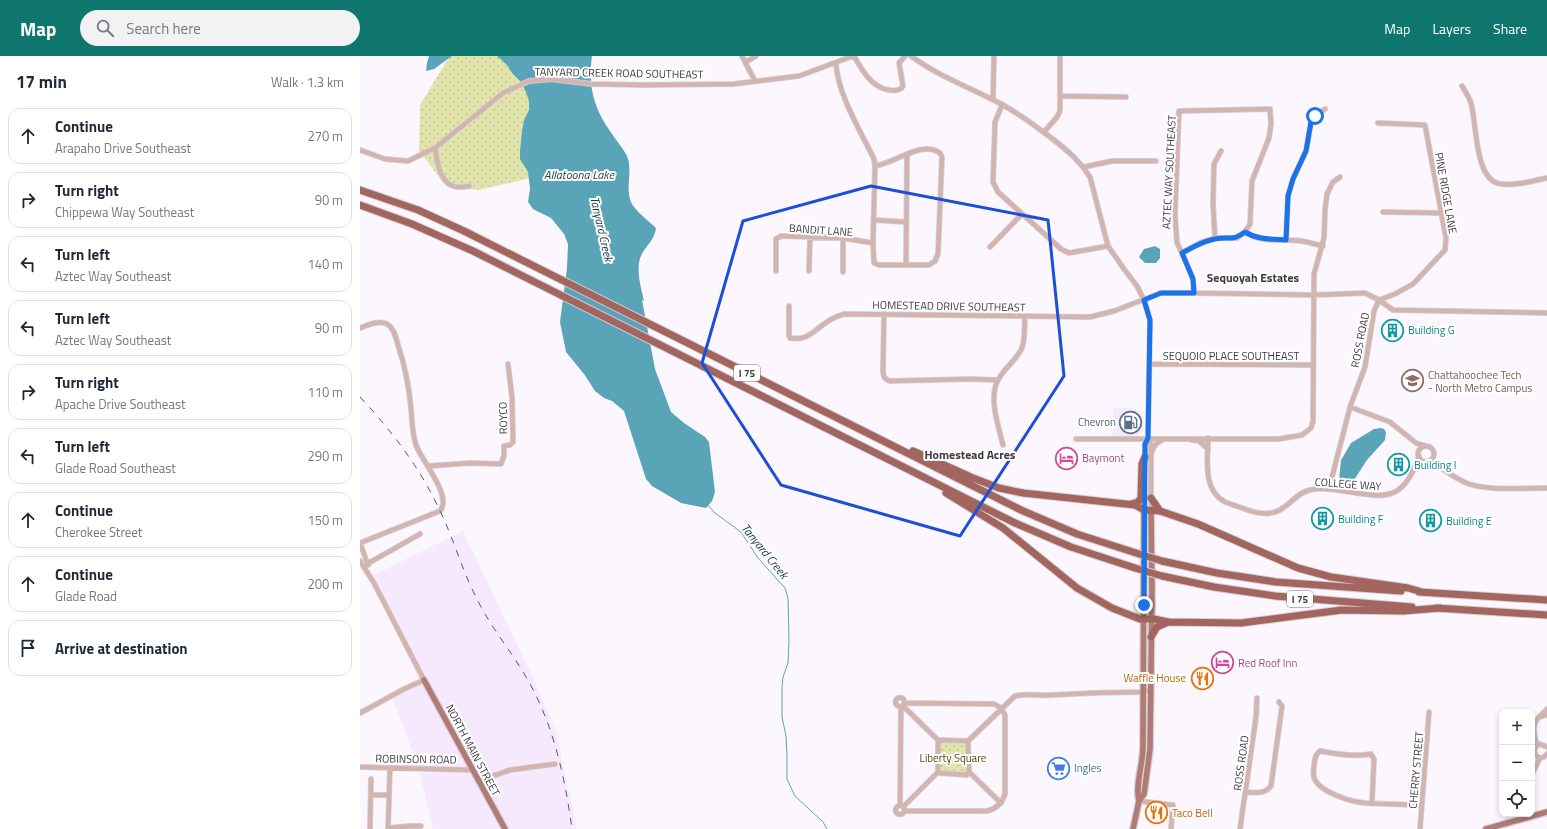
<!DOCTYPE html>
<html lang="en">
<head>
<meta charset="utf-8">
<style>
	:root { --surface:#fff; --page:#f2f2f3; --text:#1f2937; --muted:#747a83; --line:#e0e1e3; --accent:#0f766e }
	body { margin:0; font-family:"Titillium Web",sans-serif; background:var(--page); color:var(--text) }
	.controls { position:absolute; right:12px; bottom:12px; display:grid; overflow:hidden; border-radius:8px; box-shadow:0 2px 6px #0003 }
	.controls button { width:36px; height:36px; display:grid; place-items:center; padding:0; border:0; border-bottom:1px solid var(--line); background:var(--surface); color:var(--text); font:20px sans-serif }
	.stop { position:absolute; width:12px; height:12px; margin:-9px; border:3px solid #1a73e8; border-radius:50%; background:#fff }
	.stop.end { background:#1a73e8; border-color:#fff; box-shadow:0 1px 4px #0008 }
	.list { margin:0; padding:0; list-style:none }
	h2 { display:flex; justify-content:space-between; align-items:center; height:52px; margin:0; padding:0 16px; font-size:17px }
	h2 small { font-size:13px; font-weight:400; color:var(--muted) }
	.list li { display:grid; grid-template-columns:26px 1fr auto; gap:12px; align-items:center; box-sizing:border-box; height:56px; margin:0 8px 8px; padding:0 8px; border:1px solid var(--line); border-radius:12px }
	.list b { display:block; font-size:15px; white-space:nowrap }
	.list p { margin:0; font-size:13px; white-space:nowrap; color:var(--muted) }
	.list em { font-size:13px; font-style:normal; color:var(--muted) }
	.icon { flex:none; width:22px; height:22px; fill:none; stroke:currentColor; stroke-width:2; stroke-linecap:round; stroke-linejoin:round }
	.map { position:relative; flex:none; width:1187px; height:773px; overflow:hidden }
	header { display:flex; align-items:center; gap:24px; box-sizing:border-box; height:56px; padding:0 20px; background:var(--accent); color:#fff }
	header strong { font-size:19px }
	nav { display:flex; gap:22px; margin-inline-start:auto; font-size:14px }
	.search { width:280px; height:36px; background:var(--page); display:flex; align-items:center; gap:10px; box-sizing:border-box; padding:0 14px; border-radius:22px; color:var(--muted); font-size:15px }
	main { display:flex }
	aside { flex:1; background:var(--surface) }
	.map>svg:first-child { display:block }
</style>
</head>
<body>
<header>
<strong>Map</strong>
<div class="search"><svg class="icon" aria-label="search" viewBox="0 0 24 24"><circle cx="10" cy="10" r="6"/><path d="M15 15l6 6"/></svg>Search here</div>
<nav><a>Map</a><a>Layers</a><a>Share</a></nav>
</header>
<main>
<aside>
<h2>17 min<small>Walk · 1.3 km</small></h2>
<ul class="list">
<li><svg class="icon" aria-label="ahead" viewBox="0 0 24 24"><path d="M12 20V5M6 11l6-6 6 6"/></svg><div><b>Continue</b><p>Arapaho Drive Southeast</p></div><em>270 m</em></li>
<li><svg class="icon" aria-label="right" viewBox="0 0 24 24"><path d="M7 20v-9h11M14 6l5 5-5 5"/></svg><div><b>Turn right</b><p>Chippewa Way Southeast</p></div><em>90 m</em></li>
<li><svg class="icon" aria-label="left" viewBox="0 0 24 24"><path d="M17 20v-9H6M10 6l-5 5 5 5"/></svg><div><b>Turn left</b><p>Aztec Way Southeast</p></div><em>140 m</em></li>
<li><svg class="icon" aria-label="left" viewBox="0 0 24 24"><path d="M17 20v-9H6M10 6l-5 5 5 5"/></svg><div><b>Turn left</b><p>Aztec Way Southeast</p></div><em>90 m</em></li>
<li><svg class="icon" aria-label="right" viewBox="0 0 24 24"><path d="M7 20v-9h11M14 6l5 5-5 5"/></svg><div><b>Turn right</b><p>Apache Drive Southeast</p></div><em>110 m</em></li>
<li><svg class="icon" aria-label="left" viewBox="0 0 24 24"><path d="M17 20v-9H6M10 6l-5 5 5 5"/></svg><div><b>Turn left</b><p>Glade Road Southeast</p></div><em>290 m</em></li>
<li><svg class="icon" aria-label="ahead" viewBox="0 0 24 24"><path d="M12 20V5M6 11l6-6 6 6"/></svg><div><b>Continue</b><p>Cherokee Street</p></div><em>150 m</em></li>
<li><svg class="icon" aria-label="ahead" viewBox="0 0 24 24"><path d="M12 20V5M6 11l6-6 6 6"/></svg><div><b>Continue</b><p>Glade Road</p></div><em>200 m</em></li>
<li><svg class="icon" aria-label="arrive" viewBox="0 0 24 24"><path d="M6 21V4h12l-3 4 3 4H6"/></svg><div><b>Arrive at destination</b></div></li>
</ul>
</aside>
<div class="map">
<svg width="1187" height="773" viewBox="0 0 1187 773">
	<defs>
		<pattern id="park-dots" width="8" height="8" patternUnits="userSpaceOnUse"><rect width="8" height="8" fill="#e1e5ab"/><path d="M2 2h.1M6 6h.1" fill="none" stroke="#c2c594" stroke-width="1.8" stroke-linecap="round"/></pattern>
	</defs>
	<rect width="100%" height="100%" fill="#fcf6ff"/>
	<!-- commercial -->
	<path fill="#f6e9fd" d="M753 352H770L779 355 782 357 783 361 782 378 771 381H752Z
		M103 475 175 626 197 679 217 773H73L59 713 32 641 60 626 10 521Z"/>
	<!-- park -->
	<path fill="url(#park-dots)" d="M91 0H138L159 19 172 39 171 122 119 134 87 131 59 95 60 49 86 6Z
		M582 686H604L607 688V714L606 716 582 717 580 714V689Z"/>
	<!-- water -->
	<path fill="#59a5b7" d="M69 0H92L74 13 66 15 67 7Z
		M137 0H232C228 29 233 51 250 75 255 83 263 92 267 100 273 115 265 131 271 146 274 154 290 166 296 172 295 182 288 188 283 196 274 210 281 230 284 245L282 244 295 313 311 356 324 367 345 381 349 386 355 436 352 445 346 452 321 447 292 430 286 423 264 355 252 345 244 342 235 335 224 318 206 296 200 266 207 212 208 188 204 178 191 162 173 153 168 146 170 133 168 116 160 103V95L162 75 164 64 169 54V45L166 36 160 25 152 17 147 9Z
		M795 190 800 193V202L796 207H785L779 201 784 193Z
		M1021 372 1024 373 1026 376 1025 384 1007 404 994 424 989 427 982 426 979 424 981 404 991 387 1014 373Z"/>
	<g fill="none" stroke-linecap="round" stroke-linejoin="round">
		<!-- stream -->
		<path stroke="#59a5b7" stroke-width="1" d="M347 448 355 457 381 476 398 502 425 532 428 542 429 584 428 607 423 621 422 631V661L426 680 427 699V723L435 740 463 766 467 773"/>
		<defs>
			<path id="minor" d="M382 0 395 25
				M494 0C502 14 511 31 529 34 535 35 540 35 543 30L539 7 545 0
				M551 0C579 21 612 32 643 49 661 59 677 71 694 84 708 95 720 105 730 121L748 190 764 213 777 230 784 244 790 264 788 382 791 389V455
				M386 6 396 0
				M476 7C477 37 501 76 514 103L515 110 513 187 514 207 519 209H569L575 205 578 198 582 101 580 97C561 84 536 107 515 110
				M1102 30C1105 35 1109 41 1111 47 1117 67 1114 125 1141 128 1156 130 1172 125 1187 122
				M701 40 766 41
				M633 44 634 0
				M642 49 635 66 633 126 638 136 701 193 709 197 748 190
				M1018 67 1065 69 1086 182 1085 194 1053 228 1035 238 1019 244
				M684 76 697 61 700 55V0
				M75 92C77 104 79 125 93 130 98 132 104 131 109 130
				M0 94 25 103 48 105 75 92 143 37 169 25 191 23 232 28 284 29 374 28 439 20 493 0
				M724 111 752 105H796
				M1023 156 1080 157
				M514 164 546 166
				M885 176C903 188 921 182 941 185 948 186 955 188 963 190
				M855 182 853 148 854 108 861 95
				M926 184 928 140 933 123 946 95 951 66 955 60 965 53
				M630 191 662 158
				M822 197 817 187 815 158 819 55 910 53 911 68 909 82 892 125 890 168 885 176 877 182H855L842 186 822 197 833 223 834 237
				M546 209 547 99
				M416 215V183L421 180 483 182 513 187
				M449 215 450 181
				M483 216V182
				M429 250V280L430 282C448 285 453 275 467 266 472 262 478 260 484 258L730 261 754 255 801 237H834L954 239 1005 237 1019 244 1033 254 1187 257
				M524 258 523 314C523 320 524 323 530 325L611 323 637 324
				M0 272C8 269 18 264 27 268 34 272 36 282 38 289 45 310 49 331 51 352 52 364 52 377 56 389 61 404 93 440 80 455L0 487
				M789 308 953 309
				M990 351 1030 366 1056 387 1066 390
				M848 382C848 403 842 434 865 446 870 448 877 450 882 452 892 456 904 460 915 456 929 452 935 437 950 434 958 432 969 433 977 434 1021 440 1042 451 1059 400
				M716 383H919L942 379 951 372 953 365 954 218 964 182 965 154 967 138 973 126 980 121
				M832 384 839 385 848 393
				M643 389C639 372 631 350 635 332 638 317 654 307 661 294 666 284 664 271 665 260
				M1058 398a8 8 0 1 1 16 0a8 8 0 1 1-16 0Z
				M792 396C793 389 798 386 804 383
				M785 402V388L788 382
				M1068 406C1084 411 1092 422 1109 428 1130 435 1164 432 1187 432
				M68 410 111 407 141 408 144 400V390L150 389 153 386 152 341 148 308
				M969 433 990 351 1005 311 1014 255 1019 244
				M784 454V437
				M0 487 8 509
				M0 505 14 527 64 624 44 633 0 657
				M7 508 60 478
				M535.5 646a4.5 4.5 0 1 1 9 0a4.5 4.5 0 1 1-9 0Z
				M543 650 579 685
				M1179 661 1187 653
				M581 684 608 685 609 714 607 719 579 717 578 714V687Z
				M608 685 655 640C667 637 679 640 692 639 723 637 753 636 784 636L790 634
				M1177 689C1174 679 1171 669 1179 661L1187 659
				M1187 691 1180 688 1176 690 1174 695 1176 700C1180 703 1184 702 1187 698
				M0 711 111 714
				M609 716 641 747
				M1173 716 1180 702
				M118 725 150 714 195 708
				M886 736C895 737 905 738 911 730L922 650 919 646
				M11 739H29
				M779 745 813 749 811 773
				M1012 747 1014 703 1011 698C995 701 975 698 960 695 955 699 955 703 954 709 954 714 952 719 955 724 962 737 992 746 1005 747L1055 749 1062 750
				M540 749 541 650
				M535.5 754a4.5 4.5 0 1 1 9 0a4.5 4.5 0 1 1-9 0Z
				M543 751 578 716
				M544 755H627C636 753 642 748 645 738V659L641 652 634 648 544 647
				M28 772 50 770H61
				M10 773 11 723
				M28 773 30 712
				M880 773 896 661 897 642
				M1060 773 1069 656"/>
			<path id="major" d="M64 624 145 773
				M779 745C775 729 783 708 783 691L784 454
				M773 773 779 745 784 738 790 693 792 536 791 455
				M1126 773 1187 756"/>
			<path id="highway" d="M0 134 58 154 104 175 661 454 717 478 776 497
				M0 149 52 168 113 195 655 467 711 491 775 512
				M553 395 613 422 639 432 663 437 775 449 784 454 800 455 838 468 938 512 971 521 1048 532 1062 536
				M586 437 643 472 717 532 752 552 780 563H794L808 566 881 567 982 554 1043 555 1080 552
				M791 442 800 455
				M771 448 778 446 781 442 782 408 785 401
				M802 505 857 517 916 526 1041 535
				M802 520 854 531 915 540 1052 551
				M1059 536 1187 544
				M1076 552 1187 559
				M791 581 797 571 808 566"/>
		</defs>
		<!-- minor casing -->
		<use href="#minor" stroke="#d6d0d9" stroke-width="6"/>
		<!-- major casing -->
		<use href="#major" stroke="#d6d0d9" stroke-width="8"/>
		<!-- highway casing -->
		<use href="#highway" stroke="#d6d0d9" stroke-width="9"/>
		<!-- minor -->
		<use href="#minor" stroke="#d3b5b0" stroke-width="4.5"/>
		<!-- major -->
		<use href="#major" stroke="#b07b74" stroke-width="5.5"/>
		<!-- highway -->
		<use href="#highway" stroke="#a2665e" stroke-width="7"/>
		<!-- rail -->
		<path stroke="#5c585e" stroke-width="1" stroke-dasharray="7 7" stroke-linecap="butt" d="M0 341C32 375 61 413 81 457 94 484 102 514 116 541 130 571 153 597 169 626 194 671 205 722 212 773"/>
		<defs>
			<path id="highway-bridge" d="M776 497 802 505
				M775 512 802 520"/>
		</defs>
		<!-- highway-bridge casing -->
		<use href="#highway-bridge" stroke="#d6d0d9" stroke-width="9" stroke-linecap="butt"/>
		<!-- highway-bridge -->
		<use href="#highway-bridge" stroke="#a2665e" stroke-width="7"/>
	</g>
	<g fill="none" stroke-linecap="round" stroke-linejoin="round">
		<!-- route -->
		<path stroke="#1a73e8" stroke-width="5" d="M784 549 785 398V388L788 382 790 264 784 244 801 237H834L833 223 822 197C833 191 843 185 855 183 870 180 871 186 885 176 898 184 911 183 926 184L928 140 933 123 946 95 951 66 955 60"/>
	</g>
	<!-- marked area -->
	<path fill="none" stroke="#1d4ed8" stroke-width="3" stroke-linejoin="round" d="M511 130 688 164 704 320 600 480 421 429 342 307 383 165Z"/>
	<!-- icons -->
	<defs>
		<symbol id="building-ring" viewBox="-11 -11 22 22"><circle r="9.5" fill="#fff" stroke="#0f9aa8" stroke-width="1.5"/><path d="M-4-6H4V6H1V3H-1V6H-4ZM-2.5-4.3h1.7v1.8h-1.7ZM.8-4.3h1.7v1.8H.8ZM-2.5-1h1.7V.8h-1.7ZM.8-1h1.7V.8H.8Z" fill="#0f9aa8"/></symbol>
		<symbol id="university-ring" viewBox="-11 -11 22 22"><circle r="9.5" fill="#fff" stroke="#8d6e63" stroke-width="1.5"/><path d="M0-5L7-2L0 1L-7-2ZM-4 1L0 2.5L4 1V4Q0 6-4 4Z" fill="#8d6e63"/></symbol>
		<symbol id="fuel-ring" viewBox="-11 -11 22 22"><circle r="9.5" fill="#fff" stroke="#5c6f8a" stroke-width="1.5"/><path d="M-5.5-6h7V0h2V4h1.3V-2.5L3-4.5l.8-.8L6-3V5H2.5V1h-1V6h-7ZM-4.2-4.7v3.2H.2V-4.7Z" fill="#5c6f8a"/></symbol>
		<symbol id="hotel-ring" viewBox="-11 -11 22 22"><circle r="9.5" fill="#fff" stroke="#d1479c" stroke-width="1.5"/><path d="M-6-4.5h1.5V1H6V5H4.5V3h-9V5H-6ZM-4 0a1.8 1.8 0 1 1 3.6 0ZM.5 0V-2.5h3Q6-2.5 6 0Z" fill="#d1479c"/></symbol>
		<symbol id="restaurant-ring" viewBox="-11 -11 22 22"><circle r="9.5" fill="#fff" stroke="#e8710a" stroke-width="1.5"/><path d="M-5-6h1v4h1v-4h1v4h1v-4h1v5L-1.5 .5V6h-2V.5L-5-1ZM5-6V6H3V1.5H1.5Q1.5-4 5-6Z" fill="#e8710a"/></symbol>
		<symbol id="supermarket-ring" viewBox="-11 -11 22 22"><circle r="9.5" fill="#fff" stroke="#3f7fe0" stroke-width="1.5"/><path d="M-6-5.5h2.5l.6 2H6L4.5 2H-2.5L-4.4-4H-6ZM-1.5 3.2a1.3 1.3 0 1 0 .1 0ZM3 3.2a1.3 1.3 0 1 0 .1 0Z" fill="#3f7fe0"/></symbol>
	</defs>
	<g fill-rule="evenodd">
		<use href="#building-ring" x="1020" y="262" width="25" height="25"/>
		<use href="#university-ring" x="1040" y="312" width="25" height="25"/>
		<use href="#fuel-ring" x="758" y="354" width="25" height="25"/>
		<use href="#hotel-ring" x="694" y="390" width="25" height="25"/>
		<use href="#building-ring" x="1026" y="396" width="25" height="25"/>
		<use href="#building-ring" x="950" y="450" width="25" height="25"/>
		<use href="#building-ring" x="1058" y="452" width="25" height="25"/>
		<use href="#hotel-ring" x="850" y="594" width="25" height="25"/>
		<use href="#restaurant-ring" x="830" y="610" width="25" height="25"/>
		<use href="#supermarket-ring" x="686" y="700" width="25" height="25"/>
		<use href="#restaurant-ring" x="784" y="744" width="25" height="25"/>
	</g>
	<g text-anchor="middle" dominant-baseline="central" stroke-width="4" stroke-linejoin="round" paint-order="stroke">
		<!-- shield labels -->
		<g fill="#fff" stroke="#787579" stroke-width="1">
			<rect x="374" y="309" width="26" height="16" rx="3"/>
			<rect x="927" y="535" width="26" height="16" rx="3"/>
		</g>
		<g font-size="10" font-weight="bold" fill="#3e3a40">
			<text x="387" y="317">I 75</text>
			<text x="940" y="543">I 75</text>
		</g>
		<!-- street labels -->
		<g font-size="11" fill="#3e3a40" stroke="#fff">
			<text transform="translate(259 17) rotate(1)">TANYARD CREEK ROAD SOUTHEAST</text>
			<text transform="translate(809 116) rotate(-87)">AZTEC WAY SOUTHEAST</text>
			<text transform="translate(1086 137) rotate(80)">PINE RIDGE LANE</text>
			<text transform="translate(461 174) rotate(4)">BANDIT LANE</text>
			<text transform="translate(589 250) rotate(1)">HOMESTEAD DRIVE SOUTHEAST</text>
			<text transform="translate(1000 284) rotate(-79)">ROSS ROAD</text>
			<text x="871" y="300">SEQUOIO PLACE SOUTHEAST</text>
			<text transform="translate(143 362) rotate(-91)">ROYCO</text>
			<text transform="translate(988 428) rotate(4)">COLLEGE WAY</text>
			<text transform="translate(113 694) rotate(62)">NORTH MAIN STREET</text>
			<text transform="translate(56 703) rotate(1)">ROBINSON ROAD</text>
			<text transform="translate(881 707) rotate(-82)">ROSS ROAD</text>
			<text transform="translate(1056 714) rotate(-85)">CHERRY STREET</text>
		</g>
		<!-- culture labels -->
		<g font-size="11" fill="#0d838f" stroke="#fff" text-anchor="start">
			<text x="1048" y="274">Building G</text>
			<text x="1054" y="409">Building I</text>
			<text x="978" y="463">Building F</text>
			<text x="1086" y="465">Building E</text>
		</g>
		<!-- education labels -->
		<g font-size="11" fill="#785e54" stroke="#fff" text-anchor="start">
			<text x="1068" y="319">Chattahoochee Tech<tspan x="1068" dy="13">- North Metro Campus</tspan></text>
		</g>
		<!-- service labels -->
		<g font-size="11" fill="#4e5e75" stroke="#fff" text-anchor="end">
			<text x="756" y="366">Chevron</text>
		</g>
		<!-- hotel labels -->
		<g font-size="11" fill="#b23c85" stroke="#fff" text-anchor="start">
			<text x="722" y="402">Baymont</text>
			<text x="878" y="607">Red Roof Inn</text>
		</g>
		<!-- food labels -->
		<g font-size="11" fill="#c56008" stroke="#fff" text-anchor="end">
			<text x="826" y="622">Waffle House</text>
			<text x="812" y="757" text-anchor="start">Taco Bell</text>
		</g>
		<!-- park labels -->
		<g font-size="11" fill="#4d4f05" stroke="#fff">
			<text x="593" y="702">Liberty Square</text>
		</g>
		<!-- shop labels -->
		<g font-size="11" fill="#366cbe" stroke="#fff" text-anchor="start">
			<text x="714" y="712">Ingles</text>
		</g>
		<!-- water labels -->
		<g font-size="12" font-style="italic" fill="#163b43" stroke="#fff">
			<text x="219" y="118">Allatoona Lake</text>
			<text transform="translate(242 173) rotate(77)">Tanyard Creek</text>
			<text transform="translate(405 495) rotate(51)">Tanyard Creek</text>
		</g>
		<!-- neighbourhood labels -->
		<g font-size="12" font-weight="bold" fill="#3e3a40" stroke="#fff">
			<text x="893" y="221">Sequoyah Estates</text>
			<text x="610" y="398">Homestead Acres</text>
		</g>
	</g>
</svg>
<div class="controls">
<button>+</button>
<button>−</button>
<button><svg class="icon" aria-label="locate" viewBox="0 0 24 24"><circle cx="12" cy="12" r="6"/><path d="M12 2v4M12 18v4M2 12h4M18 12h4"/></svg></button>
</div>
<div class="stop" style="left:955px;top:60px"></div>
<div class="stop end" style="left:784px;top:549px"></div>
</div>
</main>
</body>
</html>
